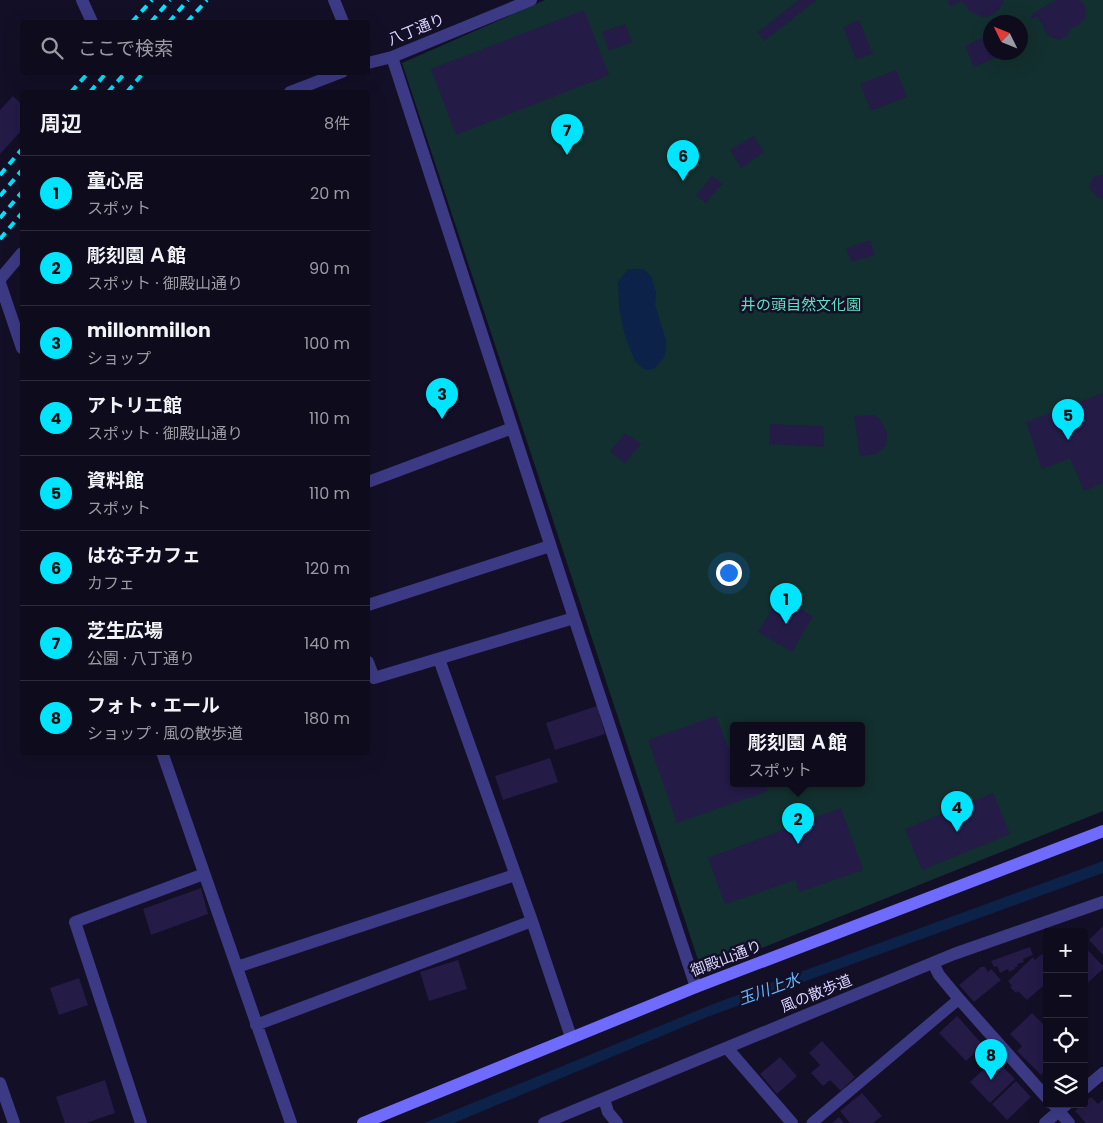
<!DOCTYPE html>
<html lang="ja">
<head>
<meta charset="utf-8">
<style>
	:root { --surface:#0e0b1c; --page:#171425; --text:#f1f3f6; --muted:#9b9ba3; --line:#2e2b3b; --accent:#00e5ff }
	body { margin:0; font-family:Poppins,"Noto Sans JP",sans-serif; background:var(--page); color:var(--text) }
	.controls { position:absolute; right:15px; bottom:15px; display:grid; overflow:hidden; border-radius:5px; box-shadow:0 5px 20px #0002 }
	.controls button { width:45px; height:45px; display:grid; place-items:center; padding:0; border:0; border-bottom:1px solid var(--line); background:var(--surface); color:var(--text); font:25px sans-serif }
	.compass { position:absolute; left:983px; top:15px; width:45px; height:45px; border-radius:50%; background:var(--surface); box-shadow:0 5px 20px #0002; rotate:313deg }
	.you { position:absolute; left:728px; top:572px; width:18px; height:18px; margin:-12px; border:4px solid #fff; border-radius:50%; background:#1a73e8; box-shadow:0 0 0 8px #1a73e833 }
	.badge { display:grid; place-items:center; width:32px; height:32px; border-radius:50%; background:var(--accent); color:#111; font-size:16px; font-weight:700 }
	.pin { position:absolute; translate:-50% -41px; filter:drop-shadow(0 1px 2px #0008) }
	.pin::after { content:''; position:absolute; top:26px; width:18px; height:15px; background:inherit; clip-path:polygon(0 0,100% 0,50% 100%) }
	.popup { position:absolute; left:730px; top:722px; width:135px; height:65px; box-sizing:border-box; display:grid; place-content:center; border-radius:5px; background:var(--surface); filter:drop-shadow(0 1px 4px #0005); font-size:16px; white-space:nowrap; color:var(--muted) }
	.popup b { font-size:19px; color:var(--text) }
	.popup::after { content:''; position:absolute; left:50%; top:100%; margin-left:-10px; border:10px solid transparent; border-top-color:var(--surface) }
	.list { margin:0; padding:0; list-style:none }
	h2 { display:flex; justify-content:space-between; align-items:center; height:65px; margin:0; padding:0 20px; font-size:21px }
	h2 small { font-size:16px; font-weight:400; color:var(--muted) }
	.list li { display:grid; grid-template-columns:32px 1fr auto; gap:15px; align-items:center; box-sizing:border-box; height:75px; padding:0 20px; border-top:1px solid var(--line) }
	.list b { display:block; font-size:19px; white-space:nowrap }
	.list p { margin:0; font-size:16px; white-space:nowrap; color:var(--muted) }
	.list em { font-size:16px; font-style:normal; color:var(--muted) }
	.icon { flex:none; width:28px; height:28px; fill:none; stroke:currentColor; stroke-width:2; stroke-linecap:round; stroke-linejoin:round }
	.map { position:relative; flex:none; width:1103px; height:1123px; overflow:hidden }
	.search { position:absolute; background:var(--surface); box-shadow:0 5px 20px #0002; left:20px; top:20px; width:350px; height:55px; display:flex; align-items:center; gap:12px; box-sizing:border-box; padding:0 18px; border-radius:5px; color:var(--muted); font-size:19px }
	.panel { position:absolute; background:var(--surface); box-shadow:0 5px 20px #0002; left:20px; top:90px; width:350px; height:665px; border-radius:5px }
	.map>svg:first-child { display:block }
</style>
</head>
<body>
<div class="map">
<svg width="1103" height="1123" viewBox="0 0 1103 1123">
	<rect width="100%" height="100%" fill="#130f26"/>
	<!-- green -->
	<path fill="#12302f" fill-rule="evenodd" d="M545 0H1103V811L702 972 402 63ZM990 22H1020V52H990ZM734 725H862V783H734Z"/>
	<!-- water -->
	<path fill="#0c2248" d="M628 269H643L651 276 656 292 655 305 666 341 665 356 654 369 645 370 635 361 625 336 619 308 618 282Z
		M1103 861V873L707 1017 454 1123H424L713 1004Z"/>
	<!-- building -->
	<path fill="#241b47" d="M799 0H817L764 41 758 32Z
		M948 0H1004L999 10 988 17 979 16 969 10 962 1 950 6Z
		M1056 0H1079L1085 5 1086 16 1078 26 1071 28 1067 36 1059 40 1050 37 1044 30 1043 25 1038 17 1031 19 1032 14Z
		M584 10 609 75 456 135 431 69Z
		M859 20 873 54 856 59 843 27Z
		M625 24 632 42 609 51 602 32Z
		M990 34V52H1004V54L974 67 965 46Z
		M896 70 907 97 871 111 860 84Z
		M13 96 22 105V130L0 154V110Z
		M754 136 764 152 741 168 730 150Z
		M1103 175V199L1096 197 1089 187 1094 176Z
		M712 176 722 184 706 203 696 195Z
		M870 240 875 255 851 262 846 248Z
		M1103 393V483L1084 491 1070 458 1042 469 1026 422Z
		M873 415 881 420 887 434 886 446 876 454 860 456 854 416Z
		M770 424 823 426 824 447 769 444Z
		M625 433 641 444 625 463 610 452Z
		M779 597 813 616 792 652 758 632Z
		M597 706 605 734 555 750 546 723Z
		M716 716 728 748 734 746V783H765L768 791 677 823 648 740Z
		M550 758 558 782 503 800 495 776Z
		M993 793 1010 834 922 870 905 829Z
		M841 808 863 870 799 892 795 880 725 904 708 858Z
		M201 888 208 914 151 935 143 909Z
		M1103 926V955L1089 940Z
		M1084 946 1103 966V969L1084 986Z
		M1030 947 1033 955 1023 959 1024 962 1017 964 1018 966 1014 968 1015 969 1009 972 1008 969 1000 973 997 966 994 967 991 961Z
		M1042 954 1047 959V987L1045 988 1043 986 1027 1000 1018 991 1016 993 1010 987 1012 986 1008 981 1033 957 1035 960Z
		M458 960 467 989 429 1001 420 972Z
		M981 967H985L988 972 991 969 1001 980 974 1002 959 985Z
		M79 978 88 1005 59 1015 50 988Z
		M1032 1013 1047 1028V1069L1041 1075 1017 1051 1022 1046 1010 1034Z
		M957 1016 983 1045 966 1061 939 1033Z
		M822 1041 855 1077 841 1091 830 1080 823 1086 811 1073 820 1065 809 1053Z
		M780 1057 797 1076 777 1094 760 1074Z
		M995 1059 1015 1079 990 1103 970 1082Z
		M105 1080 115 1113 86 1123H65L56 1097Z
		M1016 1081 1031 1097 1007 1120 992 1104Z
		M862 1093 882 1116 873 1123H850L840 1111Z
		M1091 1097 1098 1104 1103 1099V1123H1086L1075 1111Z
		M839 1117 844 1123H832Z"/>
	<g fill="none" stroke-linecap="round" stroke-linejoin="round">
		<!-- lane -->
		<path stroke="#3d3a85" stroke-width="11" d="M812 1123 959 999"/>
		<!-- street -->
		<path stroke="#3d3a85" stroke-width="12" d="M82 0 92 22
			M334 0 343 22
			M392 57 574 618 696 987
			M368 63 392 57 531 0
			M290 92 342 72
			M0 279 22 253
			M0 283 22 348
			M368 482 512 428
			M368 605 550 546
			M439 659 532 921 571 1037
			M368 662 374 678 574 618
			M162 752 291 1123
			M933 963 939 975 959 999 1047 1098
			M237 967 515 875
			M256 1025 532 921
			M727 1048 792 1123
			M0 1083 14 1123
			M1084 1089 1103 1073
			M604 1099 608 1112 617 1123
			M1053 1104 1069 1123
			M141 1123 75 922 204 874
			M544 1123 954 954 1103 902
			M1045 1123 1067 1104"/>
		<!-- secondary -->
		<path stroke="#6f6bff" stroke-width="12" d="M363 1123 696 987 1103 831"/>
		<!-- rail -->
		<path stroke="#00e5ff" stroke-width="4" stroke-dasharray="8 6" stroke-linecap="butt" d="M132 22 152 0
			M151 22 170 0
			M169 22 188 0
			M187 22 207 0
			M71 92 89 72
			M90 92 107 72
			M108 92 126 72
			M127 92 144 72
			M0 175 22 149
			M0 196 22 170
			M0 218 22 192
			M0 239 22 213"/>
	</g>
	<g text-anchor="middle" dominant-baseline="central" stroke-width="5" stroke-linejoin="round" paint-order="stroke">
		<!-- street labels -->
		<g font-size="15" fill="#d9d4ff" stroke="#130f26">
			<text transform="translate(416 29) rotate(-22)">八丁通り</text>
			<text transform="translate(726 958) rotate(-21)">御殿山通り</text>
			<text transform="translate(816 993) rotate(-22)">風の散歩道</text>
		</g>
		<!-- park labels -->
		<g font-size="15" fill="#5fe0c0" stroke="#130f26">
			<text x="801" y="304">井の頭自然文化園</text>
		</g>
		<!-- water labels -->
		<g font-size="16" font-style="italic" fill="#62b6ff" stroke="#130f26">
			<text transform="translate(769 989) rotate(-20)">玉川上水</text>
		</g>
	</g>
</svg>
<div class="controls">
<button>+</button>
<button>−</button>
<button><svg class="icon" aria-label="locate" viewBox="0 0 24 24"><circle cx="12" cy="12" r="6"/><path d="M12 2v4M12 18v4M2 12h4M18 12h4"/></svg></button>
<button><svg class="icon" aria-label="layers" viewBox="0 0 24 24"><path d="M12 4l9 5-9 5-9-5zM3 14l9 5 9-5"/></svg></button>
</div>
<svg class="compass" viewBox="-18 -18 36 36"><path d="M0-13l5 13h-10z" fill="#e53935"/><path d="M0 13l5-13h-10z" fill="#9b9ba3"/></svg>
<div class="you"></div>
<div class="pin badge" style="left:786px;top:624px">1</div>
<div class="pin badge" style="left:798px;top:844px">2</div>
<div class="popup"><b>彫刻園 Ａ館</b>スポット</div>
<div class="pin badge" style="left:442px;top:419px">3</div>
<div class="pin badge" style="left:957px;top:832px">4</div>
<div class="pin badge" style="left:1068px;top:440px">5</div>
<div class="pin badge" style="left:683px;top:181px">6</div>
<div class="pin badge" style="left:567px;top:155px">7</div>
<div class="pin badge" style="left:991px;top:1080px">8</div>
<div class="search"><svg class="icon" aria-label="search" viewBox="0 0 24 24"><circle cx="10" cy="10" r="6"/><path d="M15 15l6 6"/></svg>ここで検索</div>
<section class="panel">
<h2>周辺<small>8件</small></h2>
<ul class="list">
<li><span class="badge">1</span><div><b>童心居</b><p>スポット</p></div><em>20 m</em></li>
<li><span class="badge">2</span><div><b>彫刻園 Ａ館</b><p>スポット · 御殿山通り</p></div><em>90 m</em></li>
<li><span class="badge">3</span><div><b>millonmillon</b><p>ショップ</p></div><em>100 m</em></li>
<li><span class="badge">4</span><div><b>アトリエ館</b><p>スポット · 御殿山通り</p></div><em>110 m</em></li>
<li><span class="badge">5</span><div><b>資料館</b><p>スポット</p></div><em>110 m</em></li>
<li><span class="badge">6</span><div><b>はな子カフェ</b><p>カフェ</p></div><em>120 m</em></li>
<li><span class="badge">7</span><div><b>芝生広場</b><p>公園 · 八丁通り</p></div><em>140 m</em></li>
<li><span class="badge">8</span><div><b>フォト・エール</b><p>ショップ · 風の散歩道</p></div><em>180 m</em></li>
</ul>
</section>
</div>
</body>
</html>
